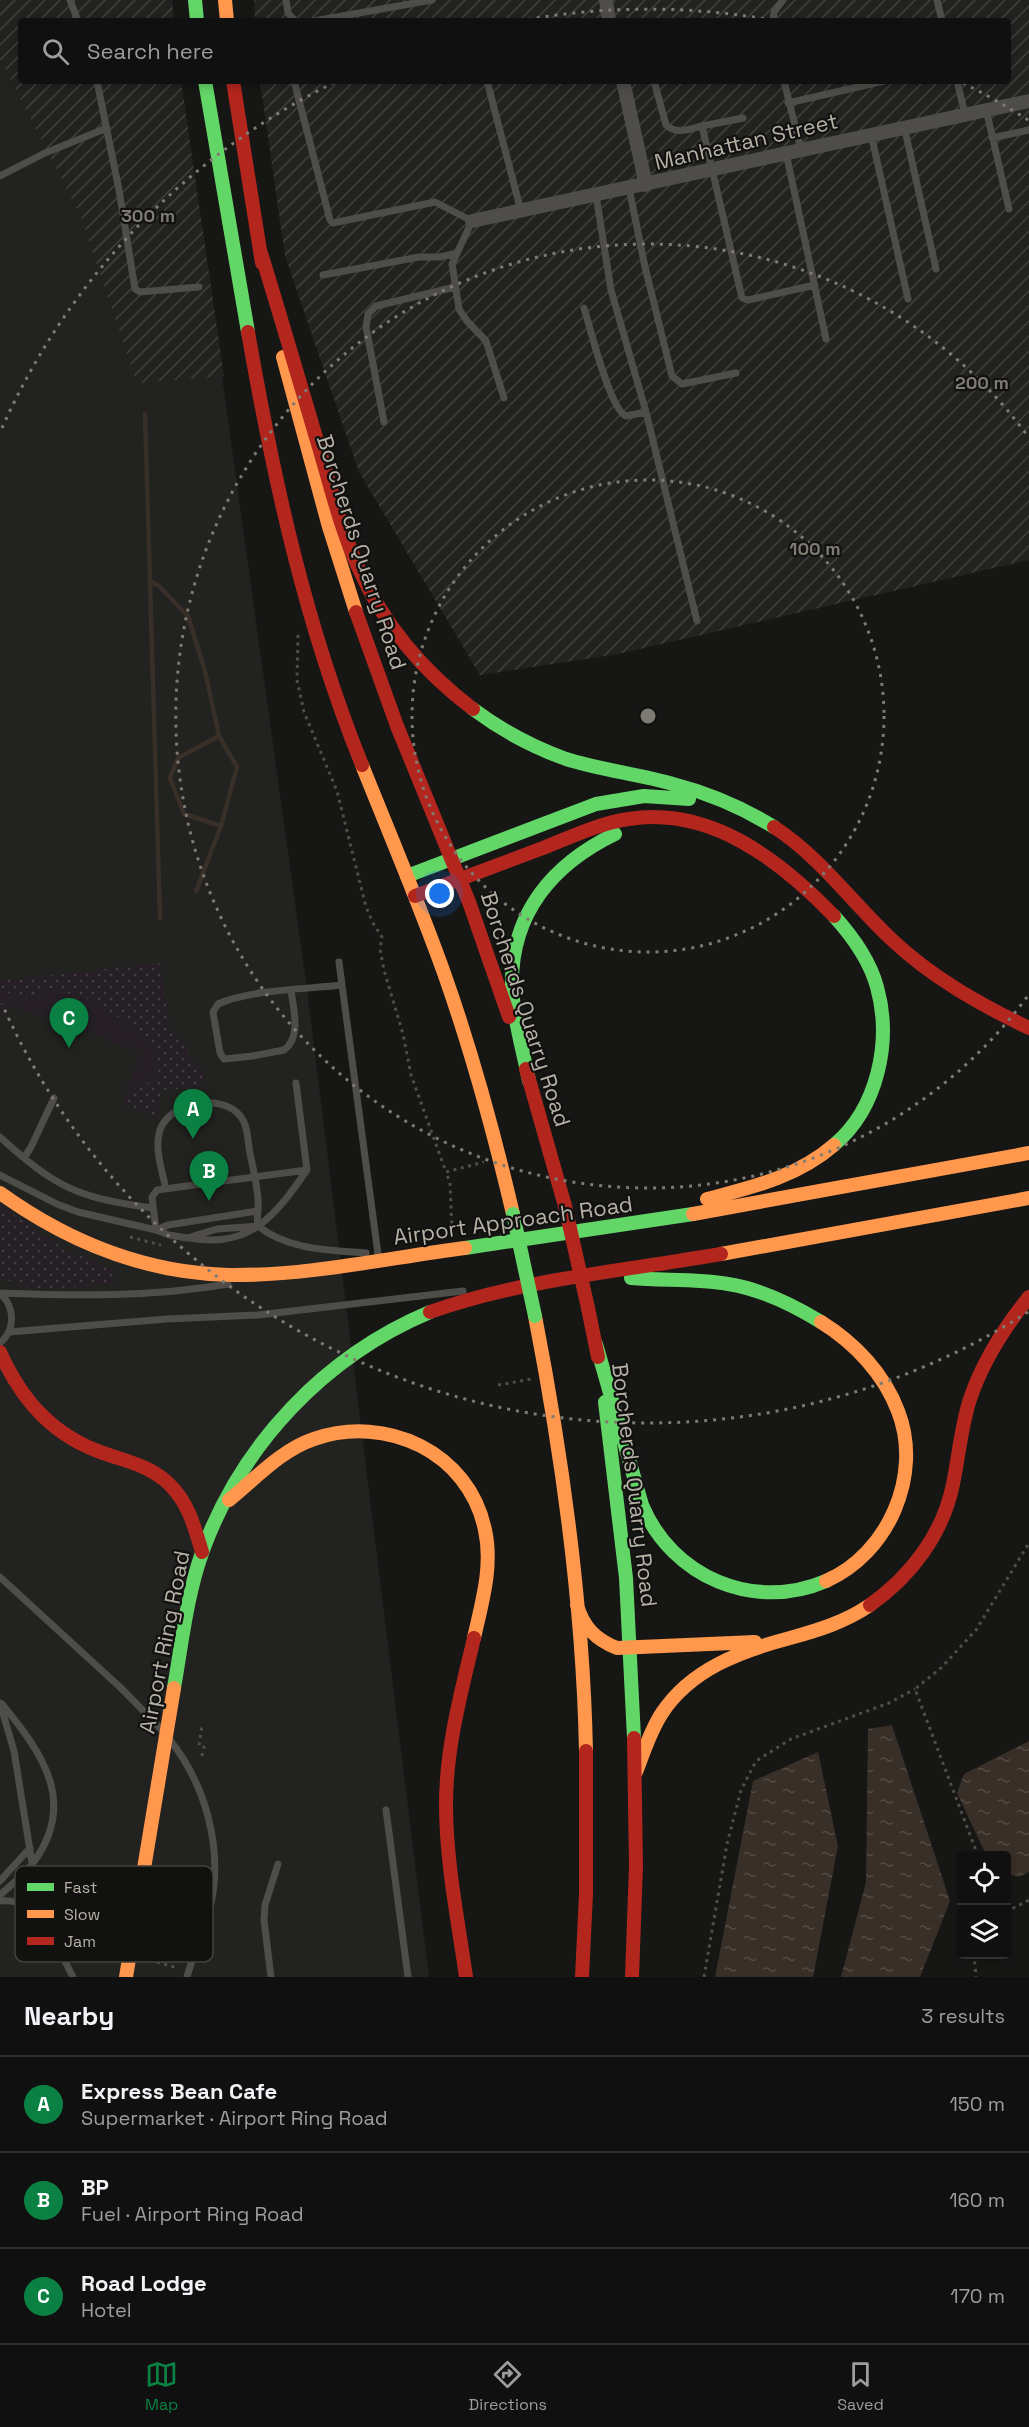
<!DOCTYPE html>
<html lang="en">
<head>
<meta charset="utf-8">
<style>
	:root { --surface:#101010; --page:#191919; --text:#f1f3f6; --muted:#9c9d9f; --line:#303030; --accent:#0b8043 }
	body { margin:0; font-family:"Space Grotesk",sans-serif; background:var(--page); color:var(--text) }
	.controls { position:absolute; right:18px; bottom:18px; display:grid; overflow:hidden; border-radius:6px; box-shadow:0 3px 9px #0003 }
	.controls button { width:54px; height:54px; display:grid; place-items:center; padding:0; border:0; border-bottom:2px solid var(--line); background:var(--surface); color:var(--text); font:30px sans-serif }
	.you { position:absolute; left:440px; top:894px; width:21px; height:21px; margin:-15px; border:4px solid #fff; border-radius:50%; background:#1a73e8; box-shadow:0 0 0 9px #1a73e833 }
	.badge { display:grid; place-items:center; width:39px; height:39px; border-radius:50%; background:var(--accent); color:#fff; font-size:20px; font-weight:700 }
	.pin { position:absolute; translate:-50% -50px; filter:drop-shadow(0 2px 3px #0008) }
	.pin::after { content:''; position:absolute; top:32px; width:21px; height:18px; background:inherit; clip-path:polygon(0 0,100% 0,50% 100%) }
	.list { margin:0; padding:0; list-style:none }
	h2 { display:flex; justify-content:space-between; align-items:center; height:78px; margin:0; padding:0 24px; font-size:26px }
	h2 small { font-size:20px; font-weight:400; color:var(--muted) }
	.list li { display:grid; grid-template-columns:39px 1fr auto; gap:18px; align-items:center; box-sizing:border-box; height:96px; padding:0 24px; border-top:2px solid var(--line) }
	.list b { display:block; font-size:22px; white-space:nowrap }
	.list p { margin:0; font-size:20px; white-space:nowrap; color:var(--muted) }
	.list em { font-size:20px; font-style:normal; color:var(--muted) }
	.icon { flex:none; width:33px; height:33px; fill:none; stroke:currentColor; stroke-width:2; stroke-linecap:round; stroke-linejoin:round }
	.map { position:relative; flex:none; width:1029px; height:1977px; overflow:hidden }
	.search { position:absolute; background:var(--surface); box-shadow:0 3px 9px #0003; left:18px; right:18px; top:18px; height:66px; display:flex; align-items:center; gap:15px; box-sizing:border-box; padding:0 21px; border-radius:6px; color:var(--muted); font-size:22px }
	.sheet { height:366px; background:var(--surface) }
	nav { display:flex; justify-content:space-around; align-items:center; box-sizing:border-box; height:84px; border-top:2px solid var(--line); background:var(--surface); font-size:16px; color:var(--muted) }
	nav a { display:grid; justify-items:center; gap:3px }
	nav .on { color:var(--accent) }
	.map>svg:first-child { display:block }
</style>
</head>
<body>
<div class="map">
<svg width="1029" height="1977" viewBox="0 0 1029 1977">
	<defs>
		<pattern id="industrial-furrows" width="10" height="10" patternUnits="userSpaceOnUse" patternTransform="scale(1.5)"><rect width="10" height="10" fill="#222220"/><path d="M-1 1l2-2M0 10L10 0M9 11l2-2" fill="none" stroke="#40403d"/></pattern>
		<pattern id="park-dots" width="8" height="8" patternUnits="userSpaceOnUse" patternTransform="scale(1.5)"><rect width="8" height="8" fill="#262026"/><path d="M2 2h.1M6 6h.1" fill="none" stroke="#433e42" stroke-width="1.8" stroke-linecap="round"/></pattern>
		<pattern id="water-ripples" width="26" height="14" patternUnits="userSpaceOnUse" patternTransform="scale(1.5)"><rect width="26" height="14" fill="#382f28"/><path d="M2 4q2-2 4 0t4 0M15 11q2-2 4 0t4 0" fill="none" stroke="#534b44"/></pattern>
	</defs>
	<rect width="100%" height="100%" fill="#161615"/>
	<!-- built -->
	<path fill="#222220" d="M0 0H172L174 21H21V81H181L307 989 429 1977H0Z"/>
	<!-- industrial -->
	<path fill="url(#industrial-furrows)" d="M0 0H172L174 21H21V81H181L224 376 137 383 81 217 0 59Z
		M254 0H1029V560L618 654 480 675 359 472 285 256 260 81H1008V21H255Z"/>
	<!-- green -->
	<path fill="#262026" d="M50 988 95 1001 130 1026 156 1049 159 1074 122 1102 141 1052 12 1005 0 1012V993H9L26 999Z"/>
	<!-- park -->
	<path fill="url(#park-dots)" d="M160 963 169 1026 206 1078 193 1088 161 1090 156 1118 122 1102 159 1074 155 1049 130 1026 95 1001 50 988 26 999 9 993H0V981Z
		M0 1205 62 1248 115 1271 112 1284 43 1289 17 1285 0 1276Z"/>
	<!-- water -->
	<path fill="url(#water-ripples)" d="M892 1725 950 1901 920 1977H841L866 1882 868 1729Z
		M1029 1741V1872L1019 1877 1007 1874 1006 1856 986 1855 957 1793 964 1774Z
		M818 1752 838 1846 813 1977H715L753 1781Z"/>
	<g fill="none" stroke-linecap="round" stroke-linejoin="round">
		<!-- stream -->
		<path stroke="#382f28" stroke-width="4.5" d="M145 414 160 918
			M149 581 159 586 188 616 205 671 219 736 178 758 170 778 184 814 221 826
			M196 891 221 826 237 767 219 736"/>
		<!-- path -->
		<path stroke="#504e4b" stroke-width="3" stroke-dasharray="3 4.5" stroke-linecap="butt" d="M298 635 297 680 304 712 337 791 366 907 373 923 382 937 380 949 384 970 403 1034 411 1075 446 1172
			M452 1231 450 1183 446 1172 484 1162
			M130 1237 161 1245
			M498 1385 532 1379
			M202 1756 204 1747 199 1746 202 1725
			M978 1856 915 1689 941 1668 976 1630 1029 1543
			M1006 1912 1029 1900
			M974 1954 976 1977
			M157 1962 177 1968
			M704 1977 727 1844 741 1790 756 1761 791 1739 889 1703 915 1689"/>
		<!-- lane -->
		<path stroke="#4f4d49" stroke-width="7" d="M70 0 78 21
			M286 0 288 13 295 21
			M937 0 942 21
			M314 21 432 0
			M773 21 774 12 783 0
			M97 81 119 190 135 289 140 292 199 287
			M294 81 330 220 333 223 435 202 472 221 452 264 459 309 467 321 486 341 504 398
			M487 81 521 211
			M654 81 666 125C676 135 690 129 702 126
			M784 81 801 150
			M957 81 965 114
			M788 103 884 81
			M986 109 1009 209
			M743 118 702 126 742 298 748 300 815 285
			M904 126 936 269
			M871 134 908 299
			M992 138 1029 130
			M786 153 826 339
			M0 176 45 153 107 128
			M629 188 645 267 672 376 682 384 736 373
			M596 195 611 290 646 412 697 621
			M323 275 419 257H440L457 253
			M584 308C590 327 610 410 626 416L646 412
			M384 422 366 327 368 314 376 306 455 287
			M339 962 342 985
			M291 990C293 1008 302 1037 284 1050L253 1056 224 1059 220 1053 213 1012 218 1004C248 990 307 989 342 985L378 1254
			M0 1137C56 1188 78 1198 153 1208
			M24 1158 31 1147 54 1098
			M0 1175 57 1204 78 1212 156 1230 169 1235 187 1238 217 1229 258 1226
			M166 1189C162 1171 154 1147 160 1130 170 1100 230 1091 244 1122 248 1131 248 1143 250 1153 253 1169 257 1184 258 1199 259 1208 256 1217 258 1226 288 1250 329 1250 366 1253
			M156 1230 152 1197 157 1190 307 1170
			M156 1230 168 1225 258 1211
			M190 1238C250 1249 275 1216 307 1170L296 1083
			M0 1293C76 1296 153 1297 228 1284
			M0 1293C15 1307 16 1329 0 1343
			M9 1332 167 1319 258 1315 463 1291
			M0 1577 122 1689 162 1730
			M0 1703 14 1751 32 1863 50 1932 73 1977
			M169 1739C205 1783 223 1847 211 1903 205 1928 194 1952 187 1977
			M386 1810 408 1977
			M0 1881 30 1848
			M0 1895C11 1885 24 1875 33 1863 78 1802 42 1753 2 1704
			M0 1901C27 1899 34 1913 50 1932
			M271 1977 264 1920 265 1905 278 1864"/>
		<!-- street -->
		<path stroke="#4f4d49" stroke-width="14" d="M606 0 609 21
			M623 81 646 185
			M472 221 1029 101"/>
		<!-- fast -->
		<path stroke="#63d668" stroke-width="14" d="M195 0 197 21
			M205 81 248 332
			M473 709C501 730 533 747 566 759 601 770 638 774 673 784 708 793 743 808 774 827
			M407 876 596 804 644 796 689 799
			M834 916C853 937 870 961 877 987 892 1041 878 1108 834 1145
			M529 1081C523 1050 513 1017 512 985 511 913 553 864 615 834
			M465 1248 693 1214
			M631 1278C663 1281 696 1278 728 1284 761 1289 793 1305 821 1322
			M596 1344 642 1505C672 1577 754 1612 826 1581
			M605 1402 626 1578 634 1738
			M174 1688C182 1642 187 1594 203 1550 242 1444 325 1356 430 1312"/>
		<!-- slow -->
		<path stroke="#ff974d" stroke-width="14" d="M225 0 227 21
			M283 357 329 527 356 612
			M362 765C390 835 419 903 444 973 472 1052 494 1133 513 1214
			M0 1193C67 1241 145 1273 229 1275 308 1276 387 1258 465 1248
			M707 1199C753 1187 797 1177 834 1145
			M693 1214 1029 1153
			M721 1254 1029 1198
			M535 1316C563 1460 583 1605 586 1751
			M821 1322C855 1343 884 1374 898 1411 923 1475 888 1554 826 1581
			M229 1500C255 1479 281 1450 314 1439 386 1414 469 1452 485 1530 493 1566 482 1602 474 1638
			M577 1605C583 1627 596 1640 617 1648L755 1642
			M636 1772C644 1752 650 1731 662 1713 691 1669 741 1651 790 1638 819 1630 845 1622 870 1605
			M126 1977 158 1784"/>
		<!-- jam -->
		<path stroke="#b3261e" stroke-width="14" d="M233 81 262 263
			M260 250C279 311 297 373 315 434 329 479 339 526 359 569 384 625 424 672 473 709
			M248 332C274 481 305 624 362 765
			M356 612 397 726 469 902 509 1017
			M774 827C820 857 851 901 890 938 931 977 979 1004 1029 1028
			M415 896C458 880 500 864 543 848 571 837 599 823 629 819 711 806 781 861 834 916
			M526 1069 565 1206
			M588 1308 598 1357
			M430 1312C523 1279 624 1271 721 1254
			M0 1352C22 1401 54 1437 106 1454 129 1462 153 1467 171 1486 189 1504 195 1529 202 1552
			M870 1605C911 1576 943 1534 953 1484 959 1455 961 1427 970 1399 983 1361 1004 1328 1029 1297
			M466 1977C458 1920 446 1862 446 1804 446 1748 461 1693 474 1638
			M582 1977 586 1894V1751
			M632 1977 636 1866 634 1738"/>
		<!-- fast-bridge -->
		<path stroke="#63d668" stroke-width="14" d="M513 1214 535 1316"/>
		<!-- slow-bridge -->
		<path stroke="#ff974d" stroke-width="14" d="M158 1784 174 1688"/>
		<!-- jam-bridge -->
		<path stroke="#b3261e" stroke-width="14" d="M565 1206 588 1308"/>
	</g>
	<!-- distance rings -->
	<g fill="none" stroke="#7f7b73" stroke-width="3" stroke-dasharray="3 6">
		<circle cx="648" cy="716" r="236"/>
		<path d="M1027 997A472 472 0 1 1 1027 435"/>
		<path d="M1028 1312A707 707 0 0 1 2 1004M2 428A707 707 0 0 1 333 83M519 21A707 707 0 0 1 777 21M963 83A707 707 0 0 1 1028 120"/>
	</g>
	<g text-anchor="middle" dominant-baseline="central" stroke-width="4.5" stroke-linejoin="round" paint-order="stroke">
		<!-- street labels -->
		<g font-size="22" fill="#b7b1a6" stroke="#111110">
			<text transform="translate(746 141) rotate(-13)">Manhattan Street</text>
			<text transform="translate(362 552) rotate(72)">Borcherds Quarry Road</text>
			<text transform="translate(526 1009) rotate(72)">Borcherds Quarry Road</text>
			<text transform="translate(513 1220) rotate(-8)">Airport Approach Road</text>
			<text transform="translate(635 1485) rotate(83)">Borcherds Quarry Road</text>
			<text transform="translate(164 1642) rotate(-79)">Airport Ring Road</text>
		</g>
	</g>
	<!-- legend -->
	<rect x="15" y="1866" width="198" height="96" rx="9" fill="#111110" stroke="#43413d" stroke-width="1.5"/>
	<rect x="27" y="1883" width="27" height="8" fill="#63d668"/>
	<rect x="27" y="1910" width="27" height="8" fill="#ff974d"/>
	<rect x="27" y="1937" width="27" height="8" fill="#b3261e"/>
	<g font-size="16" fill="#b7b1a6">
		<text x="64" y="1893">Fast</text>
		<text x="64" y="1920">Slow</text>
		<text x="64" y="1947">Jam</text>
	</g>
	<circle cx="648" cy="716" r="9" fill="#7f7b73" stroke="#111110" stroke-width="3"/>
	<g font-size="18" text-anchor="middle" font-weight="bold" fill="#7f7b73" stroke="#111110" stroke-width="4.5" stroke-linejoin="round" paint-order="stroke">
		<text x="148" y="222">300 m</text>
		<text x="982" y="389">200 m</text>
		<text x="815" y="555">100 m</text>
	</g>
</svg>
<div class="controls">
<button><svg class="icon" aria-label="locate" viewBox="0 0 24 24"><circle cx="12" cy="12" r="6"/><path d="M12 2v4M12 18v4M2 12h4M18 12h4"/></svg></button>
<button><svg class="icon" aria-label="layers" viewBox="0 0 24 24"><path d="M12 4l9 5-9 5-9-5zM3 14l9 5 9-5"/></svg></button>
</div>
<div class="you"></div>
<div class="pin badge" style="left:193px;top:1139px">A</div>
<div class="pin badge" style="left:209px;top:1201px">B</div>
<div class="pin badge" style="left:69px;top:1048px">C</div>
<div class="search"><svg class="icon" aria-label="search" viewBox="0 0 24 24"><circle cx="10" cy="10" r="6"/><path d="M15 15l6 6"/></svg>Search here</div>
</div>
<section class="sheet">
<h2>Nearby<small>3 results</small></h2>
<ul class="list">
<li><span class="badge">A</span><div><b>Express Bean Cafe</b><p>Supermarket · Airport Ring Road</p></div><em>150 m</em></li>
<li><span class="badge">B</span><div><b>BP</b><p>Fuel · Airport Ring Road</p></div><em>160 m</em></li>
<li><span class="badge">C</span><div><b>Road Lodge</b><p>Hotel</p></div><em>170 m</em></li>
</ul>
</section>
<nav>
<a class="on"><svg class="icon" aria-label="map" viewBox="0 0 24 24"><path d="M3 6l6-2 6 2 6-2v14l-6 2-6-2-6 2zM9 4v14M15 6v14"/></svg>Map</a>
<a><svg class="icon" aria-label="directions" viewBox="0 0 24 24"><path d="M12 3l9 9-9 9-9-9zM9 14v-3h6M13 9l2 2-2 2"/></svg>Directions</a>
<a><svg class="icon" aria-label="saved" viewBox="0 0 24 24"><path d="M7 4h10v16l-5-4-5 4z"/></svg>Saved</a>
</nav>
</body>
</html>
